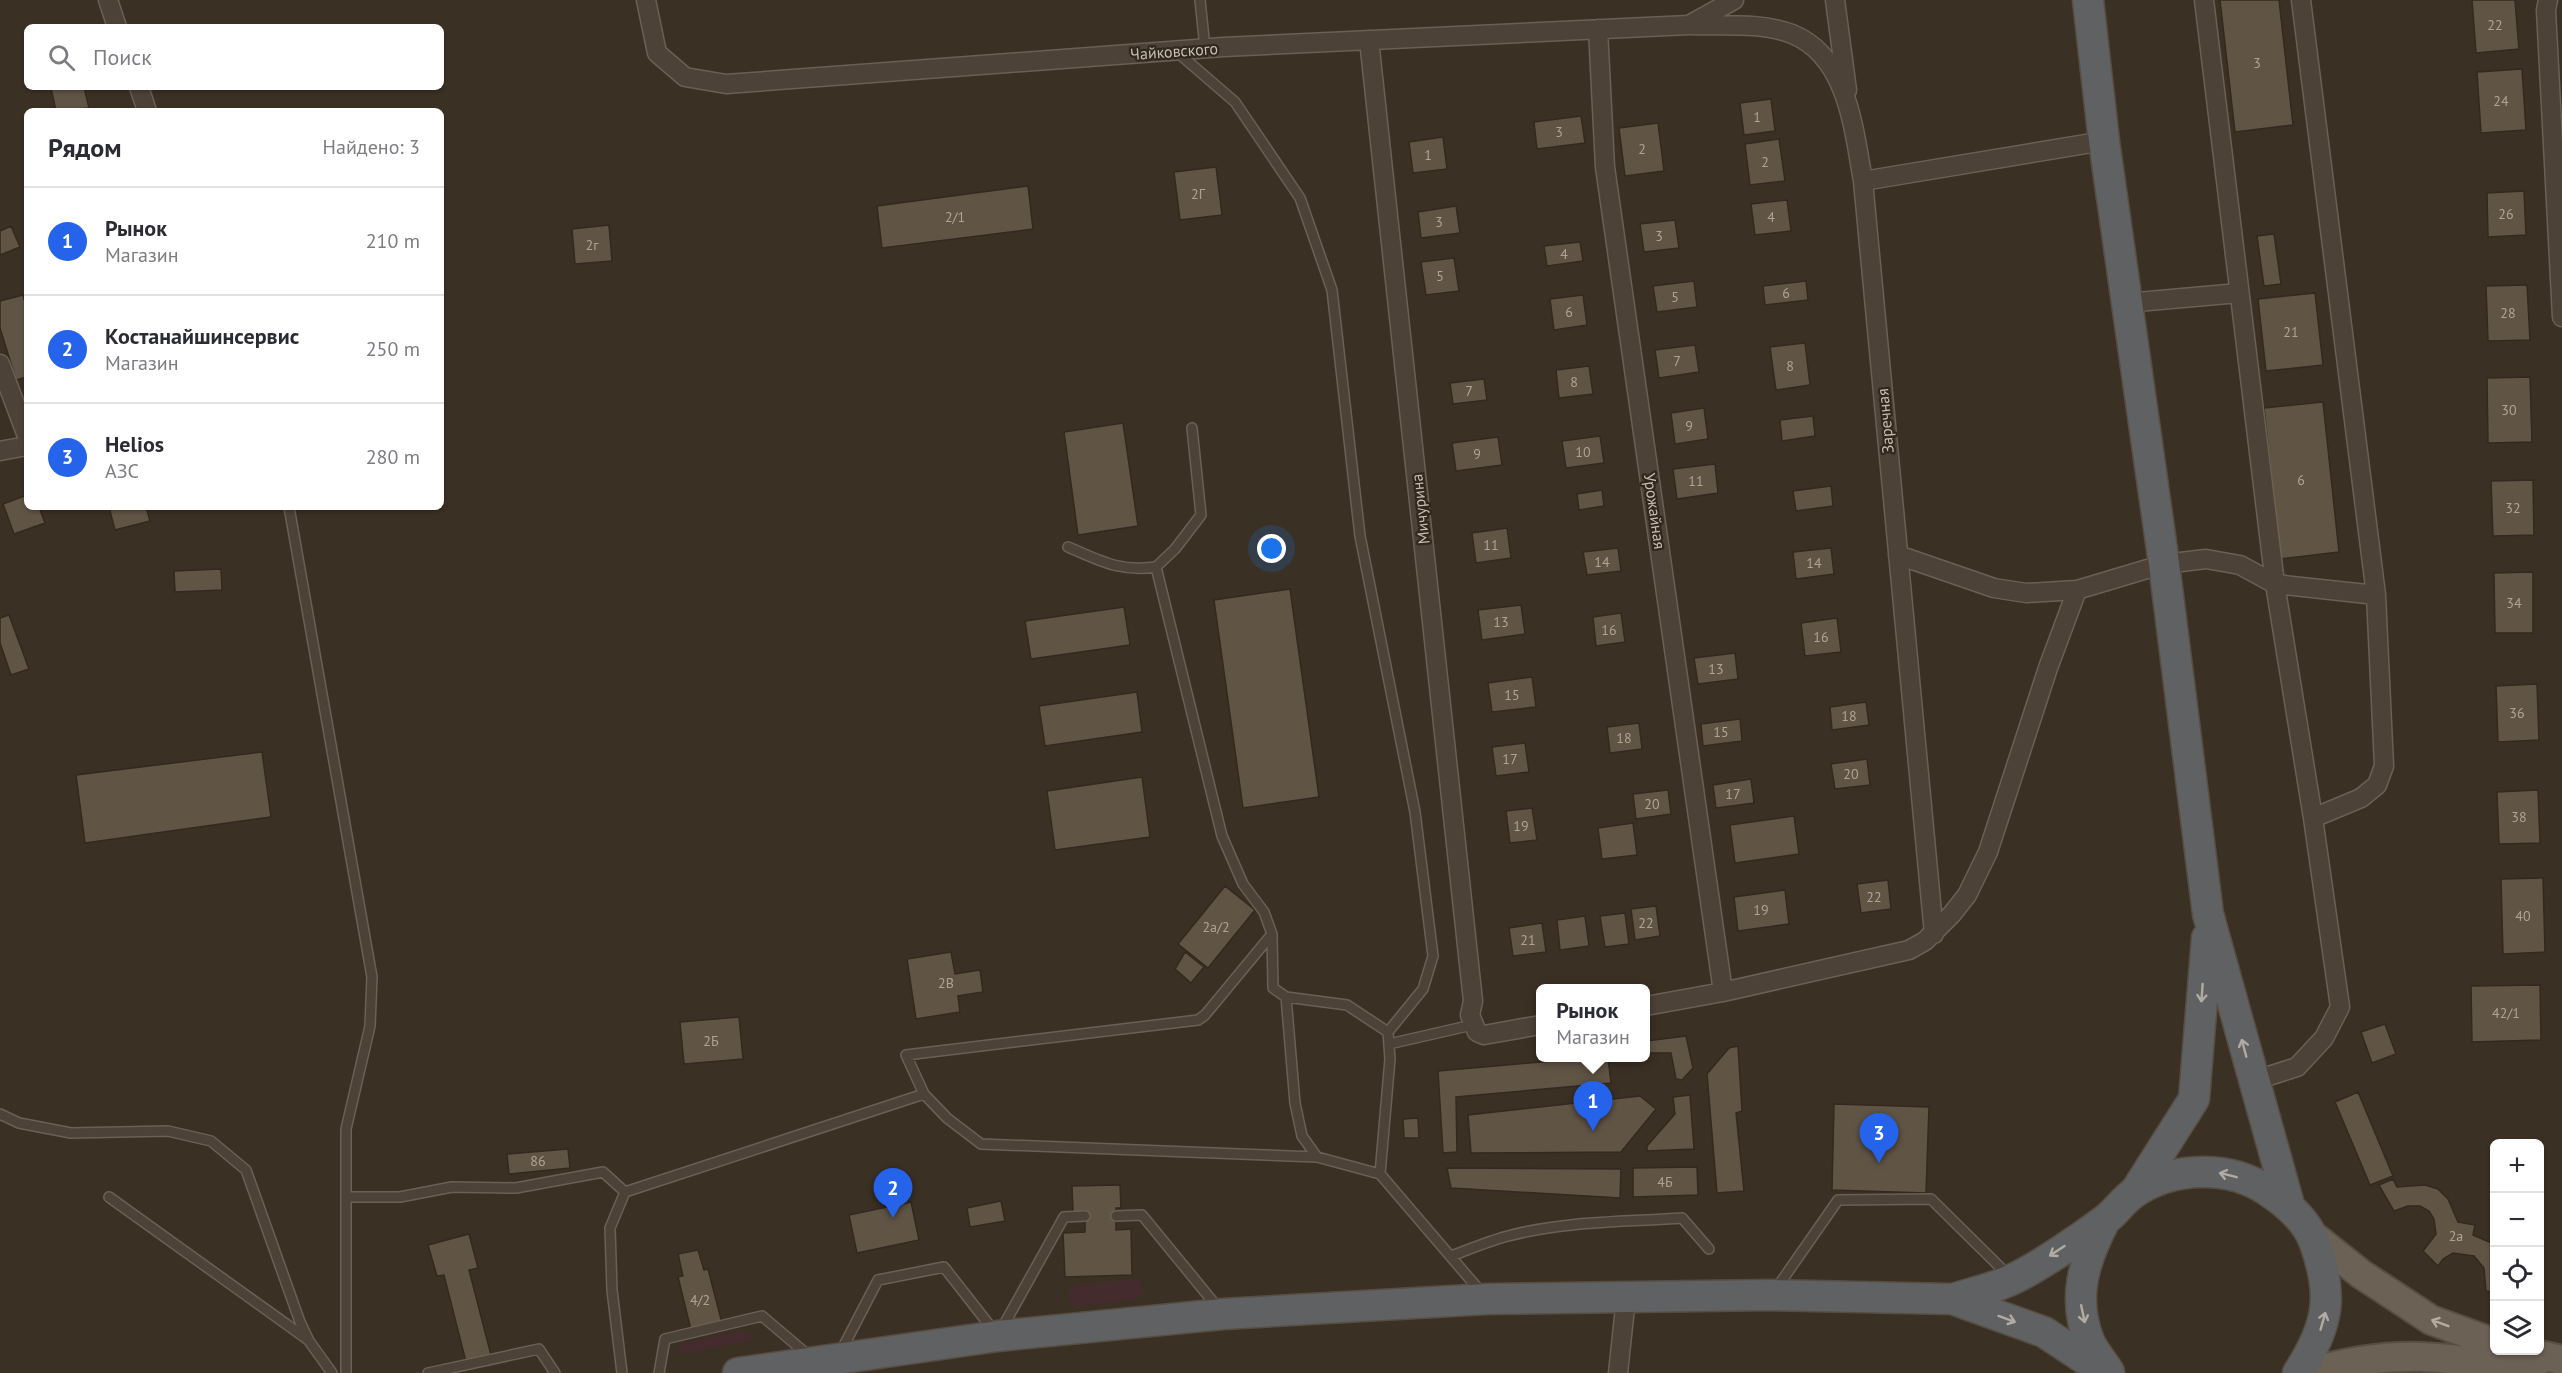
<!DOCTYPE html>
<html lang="ru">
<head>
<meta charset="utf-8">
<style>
	:root { --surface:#fff; --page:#f2f2f3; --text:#2b2b33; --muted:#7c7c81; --line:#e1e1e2; --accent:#2563eb }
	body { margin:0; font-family:"PT Sans",sans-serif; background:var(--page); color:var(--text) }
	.controls { position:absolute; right:18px; bottom:18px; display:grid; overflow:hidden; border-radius:9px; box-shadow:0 2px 4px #0004 }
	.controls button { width:54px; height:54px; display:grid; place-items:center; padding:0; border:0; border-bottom:2px solid var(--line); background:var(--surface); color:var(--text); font:30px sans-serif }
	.you { position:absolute; left:1272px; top:549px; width:21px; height:21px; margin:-15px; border:4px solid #fff; border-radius:50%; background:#1a73e8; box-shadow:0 0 0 9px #1a73e833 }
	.badge { display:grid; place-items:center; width:39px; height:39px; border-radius:50%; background:var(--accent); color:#fff; font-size:20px; font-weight:700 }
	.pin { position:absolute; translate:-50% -50px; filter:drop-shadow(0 2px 3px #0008) }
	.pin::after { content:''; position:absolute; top:32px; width:21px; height:18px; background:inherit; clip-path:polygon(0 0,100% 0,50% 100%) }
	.popup { position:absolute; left:1536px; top:984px; width:114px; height:78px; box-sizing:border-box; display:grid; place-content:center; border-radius:9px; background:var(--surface); filter:drop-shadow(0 2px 4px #0005); font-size:20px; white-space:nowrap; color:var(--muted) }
	.popup b { font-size:22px; color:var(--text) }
	.popup::after { content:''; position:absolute; left:50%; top:100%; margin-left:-12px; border:12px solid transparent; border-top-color:var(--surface) }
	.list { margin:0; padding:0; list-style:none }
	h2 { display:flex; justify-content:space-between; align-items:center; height:78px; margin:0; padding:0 24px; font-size:26px }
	h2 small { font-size:20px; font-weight:400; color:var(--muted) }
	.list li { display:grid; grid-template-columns:39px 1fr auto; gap:18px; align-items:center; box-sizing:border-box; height:108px; padding:0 24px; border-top:2px solid var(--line) }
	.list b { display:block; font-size:22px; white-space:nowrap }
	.list p { margin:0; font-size:20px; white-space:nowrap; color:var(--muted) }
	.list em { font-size:20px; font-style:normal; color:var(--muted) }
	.icon { flex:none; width:33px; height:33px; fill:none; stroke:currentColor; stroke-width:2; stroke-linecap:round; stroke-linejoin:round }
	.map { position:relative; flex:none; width:2562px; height:1373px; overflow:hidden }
	.search { position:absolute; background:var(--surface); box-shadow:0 2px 4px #0004; left:24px; top:24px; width:420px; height:66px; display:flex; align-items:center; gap:15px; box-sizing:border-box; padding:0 21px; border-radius:9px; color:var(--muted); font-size:22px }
	.panel { position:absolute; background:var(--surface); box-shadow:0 2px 4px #0004; left:24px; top:108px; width:420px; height:402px; border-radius:9px }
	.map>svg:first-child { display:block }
</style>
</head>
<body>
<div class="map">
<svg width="2562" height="1373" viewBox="0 0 2562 1373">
	<rect width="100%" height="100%" fill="#3b3024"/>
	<!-- green -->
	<path fill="#442c2e" d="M1137 1279 1143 1286V1294L1134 1300 1075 1306 1069 1301 1068 1291 1075 1285Z
		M742 1331 752 1336V1340L681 1354 678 1350 683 1343Z"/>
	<!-- building -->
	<path fill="#605445" stroke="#33291e" stroke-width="1.5" d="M2220 0H2279L2293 125 2235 132Z
		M2472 0H2515L2519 49 2476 53Z
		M2522 69 2526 130 2481 133 2477 72Z
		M58 87H84L89 108 56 111 51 88Z
		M1771 99 1775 131 1744 135 1740 103Z
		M1581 116 1585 143 1537 149 1534 122Z
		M1658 123 1664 171 1625 176 1619 128Z
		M1443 137 1447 169 1413 173 1409 142Z
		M1779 139 1785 181 1750 185 1745 144Z
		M1216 167 1222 215 1180 220 1174 172Z
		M1028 186 1033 229 882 248 877 206Z
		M2524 191 2526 235 2488 237 2487 193Z
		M1787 200 1791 231 1755 235 1751 204Z
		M1456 206 1460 233 1421 238 1418 212Z
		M1675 220 1679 248 1644 252 1640 224Z
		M609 225 612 261 575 264 572 229Z
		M11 226 20 247 0 255V231Z
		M2274 234 2281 284 2264 286 2257 236Z
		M1580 242 1583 261 1547 266 1544 246Z
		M1454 258 1459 291 1426 295 1421 262Z
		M1694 281 1697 307 1657 312 1653 286Z
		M1806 281 1808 300 1765 305 1763 286Z
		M2527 285 2530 340 2488 341 2486 286Z
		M2315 293 2323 365 2266 371 2258 299Z
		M23 295 27 309V377L16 380 0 328V301Z
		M1583 295 1587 325 1554 330 1550 299Z
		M1805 343 1810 385 1776 390 1770 347Z
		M1695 345 1699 372 1659 378 1655 350Z
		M1589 366 1593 394 1559 398 1556 370Z
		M2530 377 2532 442 2488 443 2487 378Z
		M1484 379 1487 400 1453 404 1450 383Z
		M2323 402 2339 552 2280 559 2264 408Z
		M1704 408 1708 439 1675 444 1671 413Z
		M1813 416 1815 436 1782 441 1780 420Z
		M1123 423 1138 526 1078 535 1064 432Z
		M1600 436 1604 463 1566 468 1562 441Z
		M1498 437 1502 465 1456 471 1452 443Z
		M1715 464 1718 493 1677 499 1673 469Z
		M2533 480 2534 535 2493 536 2491 481Z
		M1831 486 1833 506 1796 511 1793 491Z
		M1602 490 1604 506 1579 510 1577 494Z
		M27 495V507H39L45 523 14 534 3 504Z
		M109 507H146L150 521 115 530Z
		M1507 528 1511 558 1476 563 1472 533Z
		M1618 548 1621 571 1587 575 1583 552Z
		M1831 548 1834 574 1796 579 1793 552Z
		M221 569 222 590 175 592 174 571Z
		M2533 572V633H2495L2494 573Z
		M1290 589 1319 797 1243 808 1214 600Z
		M1521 605 1525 634 1482 640 1478 610Z
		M1124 607 1130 645 1031 659 1025 621Z
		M1621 613 1625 642 1596 646 1593 617Z
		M9 615 29 669 11 675 0 643V618Z
		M1837 618 1841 652 1805 656 1801 623Z
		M1735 653 1738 679 1698 684 1694 658Z
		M1532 677 1536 707 1492 712 1488 683Z
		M2537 684 2539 740 2498 742 2496 686Z
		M1137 692 1142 732 1045 746 1039 706Z
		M1866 702 1869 725 1832 730 1830 707Z
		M1740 719 1742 741 1703 746 1701 724Z
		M1639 723 1642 749 1610 753 1607 727Z
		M1525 743 1529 772 1496 776 1492 747Z
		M262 752 271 817 85 843 76 775Z
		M1867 759 1870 785 1835 789 1831 764Z
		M1142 777 1150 837 1055 850 1047 791Z
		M1751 779 1754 803 1716 808 1713 785Z
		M1668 790 1671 814 1636 819 1633 794Z
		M2538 790 2540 843 2499 844 2497 792Z
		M1532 808 1537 840 1510 843 1506 811Z
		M1794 816 1799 854 1735 863 1730 825Z
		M1633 823 1637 855 1602 859 1598 828Z
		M2543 878 2545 952 2503 954 2501 879Z
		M1888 880 1891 909 1861 913 1857 884Z
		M1225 886 1255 910 1208 968 1178 944Z
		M1785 890 1789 924 1738 931 1734 897Z
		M1656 906 1660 936 1635 940 1631 909Z
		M1625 913 1629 944 1605 947 1600 916Z
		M1585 916 1589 946 1560 950 1557 920Z
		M1542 923 1546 952 1513 956 1509 928Z
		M951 952 955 974 980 970 983 992 958 996 960 1012 916 1019 907 959Z
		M1185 952 1204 967 1191 983 1175 969Z
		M2540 985 2541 1040 2472 1042 2471 986Z
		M739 1017 743 1059 684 1064 680 1022Z
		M2385 1024 2396 1054 2372 1063 2361 1032Z
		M1686 1036 1693 1068 1682 1080 1676 1079 1671 1053H1648L1646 1041Z
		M1738 1046 1742 1111 1736 1113 1744 1191 1717 1193 1707 1074 1729 1048Z
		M1585 1058H1608L1611 1083 1456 1097 1457 1152 1443 1153 1438 1071Z
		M2358 1092 2393 1176 2370 1185 2335 1102Z
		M1690 1095 1694 1149 1647 1151V1146L1675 1114 1673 1097Z
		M1640 1096 1656 1109 1621 1152 1471 1153 1468 1115Z
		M1834 1104 1929 1107 1926 1193 1832 1190Z
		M1418 1118 1419 1138H1404L1403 1119Z
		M568 1149 570 1168 509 1174 507 1154Z
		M1697 1167 1698 1195 1633 1197V1168Z
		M1447 1168 1621 1169 1620 1198 1451 1188Z
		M2393 1179 2397 1187 2425 1185 2438 1189 2448 1199 2458 1222 2475 1225 2473 1235 2494 1244V1292L2486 1291 2484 1268 2474 1256 2453 1253 2443 1259 2438 1266 2423 1251 2436 1234 2434 1219 2429 1211 2420 1206H2408L2394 1211 2379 1185Z
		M1120 1185 1121 1208H1116V1230L1131 1229 1132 1275 1065 1277 1063 1233 1085 1232V1212H1073L1072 1186Z
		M1001 1201 1005 1221 970 1227 967 1208Z
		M911 1202 919 1240 857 1253 849 1215Z
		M469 1234 478 1268 469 1270 491 1355 466 1362 444 1275 437 1276 428 1245Z
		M698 1250 704 1270 708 1269 722 1323 691 1330 678 1277 683 1276 678 1254Z"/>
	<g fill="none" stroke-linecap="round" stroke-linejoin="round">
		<defs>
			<path id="service" d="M1200 0 1205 48
				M1177 52 1235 102 1300 198 1332 290 1360 536 1415 812 1433 956 1423 989 1388 1032
				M1192 428 1201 515 1175 549 1156 567 1222 836 1243 884 1264 912 1272 934 1273 988 1286 997 1347 1005 1388 1032 1390 1059 1380 1174
				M289 507 372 977 370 1026 346 1129V1373
				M1068 547C1101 561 1119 572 1156 567
				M1272 934 1205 1015 1198 1020 906 1055 924 1094 947 1118 981 1144 1317 1157 1380 1174 1481 1292
				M1286 997 1295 1103 1302 1136 1317 1157
				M1389 1044 1472 1025
				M0 1114 19 1123 71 1133 168 1131 211 1141 246 1170 300 1322 309 1341 332 1373
				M109 1197 307 1339
				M346 1197H400L452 1187 516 1188 603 1172 625 1192
				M1116 1216 1142 1215 1219 1309
				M1451 1256C1470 1249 1489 1241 1508 1236 1564 1221 1624 1222 1682 1218L1709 1249
				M1776 1289 1838 1200 1931 1199 2009 1276
				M1001 1330 1064 1217 1085 1216
				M840 1353 878 1280 944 1267 994 1331
				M428 1373 539 1349 555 1373
				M622 1373 612 1290 610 1228 625 1192 924 1094
				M659 1373 665 1339 762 1316 808 1355"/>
			<path id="minor" d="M108 0 117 27
				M646 0 657 53 685 77 726 84 1223 47 1689 25 1734 0
				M1835 0 1847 90
				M2204 0 2275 584 2313 818 2340 1007 2324 1038 2297 1067 2253 1081
				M2301 0 2376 595 2384 766 2377 785 2361 798 2313 818
				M2548 0 2546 10 2562 317
				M1691 25C1724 26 1761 22 1792 34 1848 56 1854 131 1863 181L1934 934
				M1598 29 1605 167 1723 992
				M1369 40 1473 1001 1470 1015 1477 1032 1484 1035 1540 1025
				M139 87 147 111
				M1863 181 2104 141
				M2126 303 2239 293
				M0 364 27 436
				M0 451 27 446
				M1898 555 1994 588 2026 593 2077 590
				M1646 1006 1723 992 1909 950 1925 941 1952 914 1967 895 1988 852 2048 668 2077 590 2164 564 2206 559 2240 565 2275 584 2376 595
				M1618 1373 1626 1298"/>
			<path id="primary" d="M2312 1235 2361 1274 2431 1320 2494 1343
				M2518 1350 2562 1360
				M2309 1373C2394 1347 2448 1356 2533 1373"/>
			<path id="trunk" d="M2088 0 2104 141 2164 564 2208 914 2289 1205
				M2135 1192 2194 1099 2207 938
				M2104 1222C2084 1261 2072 1297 2089 1341 2094 1352 2103 1362 2109 1372
				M1952 1299C1972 1293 1995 1288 2013 1279 2040 1266 2081 1238 2105 1220 2116 1212 2124 1199 2135 1192 2174 1166 2230 1165 2268 1191 2286 1203 2306 1220 2314 1241 2334 1295 2329 1325 2298 1373
				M738 1373 998 1336 1223 1314 1487 1299 1771 1295 1952 1299 2044 1332 2106 1373"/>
		</defs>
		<!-- service casing -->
		<use href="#service" stroke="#6a6055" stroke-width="12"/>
		<!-- minor casing -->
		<use href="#minor" stroke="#6a6055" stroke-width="21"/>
		<!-- primary casing -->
		<use href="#primary" stroke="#584e43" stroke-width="32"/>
		<!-- trunk casing -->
		<use href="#trunk" stroke="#574d42" stroke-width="33"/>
		<!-- service -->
		<use href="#service" stroke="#4c4237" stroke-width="9"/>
		<!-- minor -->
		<use href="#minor" stroke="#4c4237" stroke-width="18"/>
		<!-- primary -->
		<use href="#primary" stroke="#6c6155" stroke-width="28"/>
		<!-- trunk -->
		<use href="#trunk" stroke="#606163" stroke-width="30"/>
	</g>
	<!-- one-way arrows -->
	<defs><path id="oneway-shaft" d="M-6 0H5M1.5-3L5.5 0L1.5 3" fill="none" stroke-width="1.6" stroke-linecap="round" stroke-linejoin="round" transform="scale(1.5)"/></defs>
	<g stroke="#b2aba3">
		<use href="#oneway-shaft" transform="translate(2202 993) rotate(94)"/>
		<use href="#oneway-shaft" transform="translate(2244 1048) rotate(-105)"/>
		<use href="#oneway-shaft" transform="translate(2228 1175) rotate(-166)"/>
		<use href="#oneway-shaft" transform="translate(2057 1251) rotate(147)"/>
		<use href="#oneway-shaft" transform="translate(2083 1314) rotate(78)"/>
		<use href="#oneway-shaft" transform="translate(2007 1319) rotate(20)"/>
		<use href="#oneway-shaft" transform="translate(2323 1321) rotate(-74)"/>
	</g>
	<use stroke="#b5aba0" href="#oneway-shaft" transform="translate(2440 1323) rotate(-159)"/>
	<g text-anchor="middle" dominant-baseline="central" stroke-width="4.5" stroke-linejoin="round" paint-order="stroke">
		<!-- number labels -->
		<g font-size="14" fill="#ada498">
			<text x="2495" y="25">22</text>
			<text x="2257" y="63">3</text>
			<text x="2501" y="101">24</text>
			<text x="1757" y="117">1</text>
			<text x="1559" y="132">3</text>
			<text x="1642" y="149">2</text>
			<text x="1428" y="155">1</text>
			<text x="1765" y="162">2</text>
			<text x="1198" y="194">2Г</text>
			<text x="2506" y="214">26</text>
			<text x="955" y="217">2/1</text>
			<text x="1771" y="217">4</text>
			<text x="1439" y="222">3</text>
			<text x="1659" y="236">3</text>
			<text x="592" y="245">2г</text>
			<text x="1564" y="254">4</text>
			<text x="1440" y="276">5</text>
			<text x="1786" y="293">6</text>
			<text x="1675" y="297">5</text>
			<text x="1569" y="312">6</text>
			<text x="2508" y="313">28</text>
			<text x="2291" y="332">21</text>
			<text x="1677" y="361">7</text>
			<text x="1790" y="366">8</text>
			<text x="1574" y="382">8</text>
			<text x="1469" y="391">7</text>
			<text x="2509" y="410">30</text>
			<text x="1689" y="426">9</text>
			<text x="1583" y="452">10</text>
			<text x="1477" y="454">9</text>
			<text x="2301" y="480">6</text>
			<text x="1696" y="481">11</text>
			<text x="2513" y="508">32</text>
			<text x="1491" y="545">11</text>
			<text x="1602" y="562">14</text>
			<text x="1814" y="563">14</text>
			<text x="2514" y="603">34</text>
			<text x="1501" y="622">13</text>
			<text x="1609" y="630">16</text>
			<text x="1821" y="637">16</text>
			<text x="1716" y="669">13</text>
			<text x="1512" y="695">15</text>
			<text x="2517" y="713">36</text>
			<text x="1849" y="716">18</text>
			<text x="1721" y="732">15</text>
			<text x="1624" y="738">18</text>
			<text x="1510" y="759">17</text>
			<text x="1851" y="774">20</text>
			<text x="1733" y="794">17</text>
			<text x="1652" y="804">20</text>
			<text x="2519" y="817">38</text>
			<text x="1521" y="826">19</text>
			<text x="1874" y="897">22</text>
			<text x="1761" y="910">19</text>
			<text x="2523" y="916">40</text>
			<text x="1646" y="923">22</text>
			<text x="1216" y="927">2а/2</text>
			<text x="1528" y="940">21</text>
			<text x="946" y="983">2В</text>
			<text x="2506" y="1013">42/1</text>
			<text x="711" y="1041">2Б</text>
			<text x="538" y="1161">86</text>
			<text x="1665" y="1182">4Б</text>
			<text x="2456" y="1236">2а</text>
			<text x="700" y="1300">4/2</text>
		</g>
		<!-- street labels -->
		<g font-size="16" fill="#c7beb3" stroke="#31271c">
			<text transform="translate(1174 51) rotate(-4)">Чайковского</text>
			<text transform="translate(1885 421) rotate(-95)">Заречная</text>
			<text transform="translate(1420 509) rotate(-96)">Мичурина</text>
			<text transform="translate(1655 511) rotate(82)">Урожайная</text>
		</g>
	</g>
</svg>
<div class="controls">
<button>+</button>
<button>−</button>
<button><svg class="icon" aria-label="locate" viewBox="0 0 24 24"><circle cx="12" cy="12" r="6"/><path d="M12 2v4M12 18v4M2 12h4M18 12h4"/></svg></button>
<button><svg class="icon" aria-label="layers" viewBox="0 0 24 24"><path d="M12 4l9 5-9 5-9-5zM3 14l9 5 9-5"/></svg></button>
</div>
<div class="you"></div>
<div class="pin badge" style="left:1593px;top:1131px">1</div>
<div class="popup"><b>Рынок</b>Магазин</div>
<div class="pin badge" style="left:893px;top:1218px">2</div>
<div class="pin badge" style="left:1879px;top:1163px">3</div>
<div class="search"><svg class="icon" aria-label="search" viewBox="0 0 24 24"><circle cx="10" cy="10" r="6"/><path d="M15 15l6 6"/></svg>Поиск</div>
<section class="panel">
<h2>Рядом<small>Найдено: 3</small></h2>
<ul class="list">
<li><span class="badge">1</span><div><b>Рынок</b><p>Магазин</p></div><em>210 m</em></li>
<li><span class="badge">2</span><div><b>Костанайшинсервис</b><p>Магазин</p></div><em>250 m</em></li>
<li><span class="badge">3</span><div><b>Helios</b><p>АЗС</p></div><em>280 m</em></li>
</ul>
</section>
</div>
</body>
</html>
